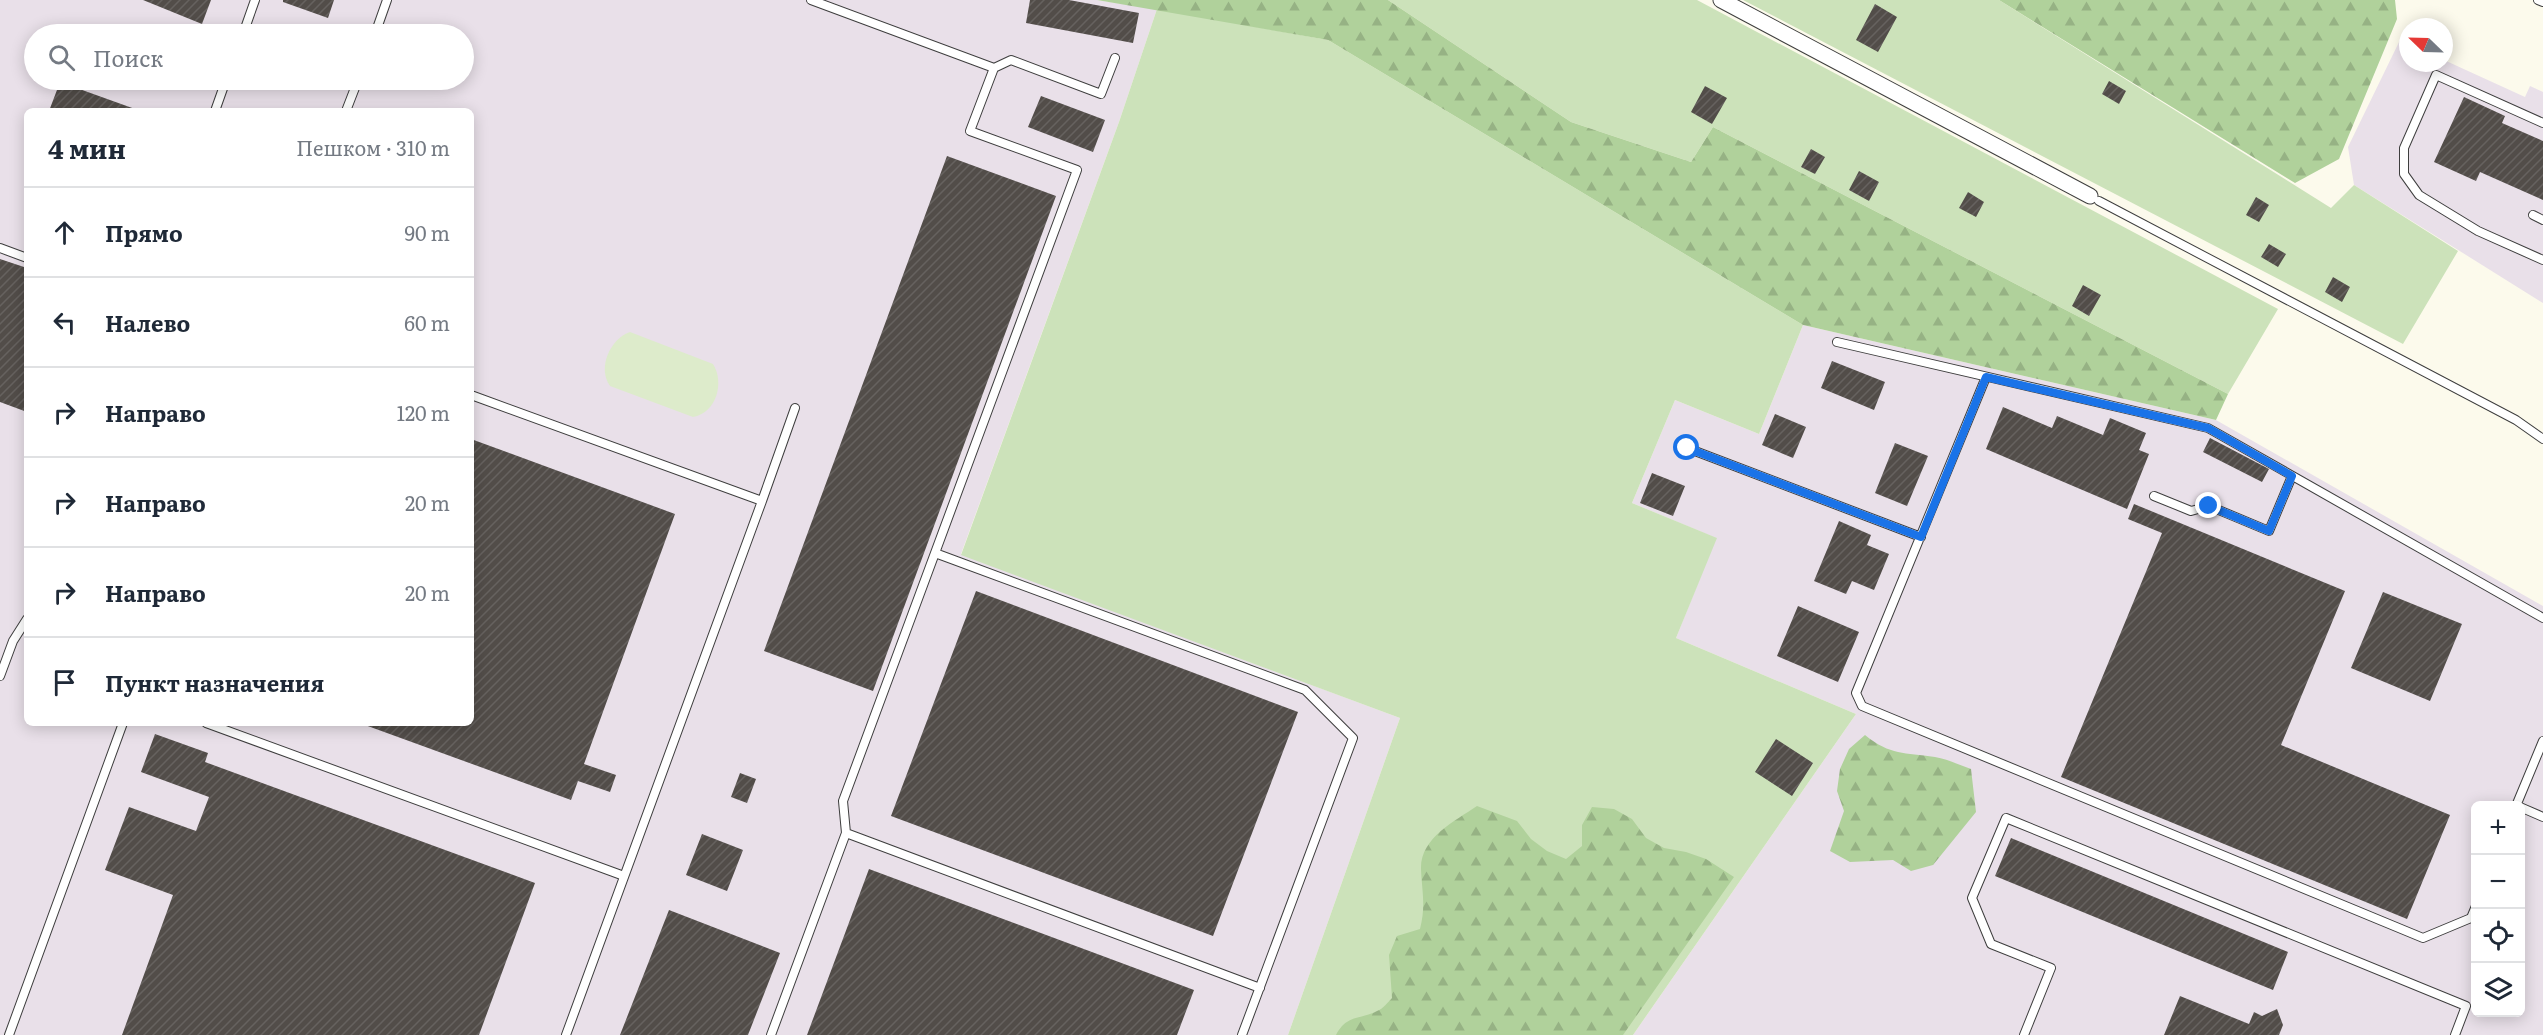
<!DOCTYPE html>
<html lang="ru">
<head>
<meta charset="utf-8">
<style>
	:root { --surface:#fff; --page:#f6f6f7; --text:#1f2937; --muted:#747a83; --line:#e0e1e3 }
	body { margin:0; font-family:Literata,serif; background:var(--page); color:var(--text) }
	.controls { position:absolute; right:18px; bottom:18px; display:grid; overflow:hidden; border-radius:9px; box-shadow:0 3px 15px #0003 }
	.controls button { width:54px; height:54px; display:grid; place-items:center; padding:0; border:0; border-bottom:2px solid var(--line); background:var(--surface); color:var(--text); font:30px sans-serif }
	.compass { position:absolute; left:2399px; top:18px; width:54px; height:54px; border-radius:50%; background:var(--surface); box-shadow:0 3px 15px #0003; rotate:293deg }
	.stop { position:absolute; width:18px; height:18px; margin:-14px; border:4px solid #1a73e8; border-radius:50%; background:#fff }
	.stop.end { background:#1a73e8; border-color:#fff; box-shadow:0 2px 6px #0008 }
	.list { margin:0; padding:0; list-style:none }
	h2 { display:flex; justify-content:space-between; align-items:center; height:78px; margin:0; padding:0 24px; font-size:26px }
	h2 small { font-size:20px; font-weight:400; color:var(--muted) }
	.list li { display:grid; grid-template-columns:39px 1fr auto; gap:18px; align-items:center; box-sizing:border-box; height:90px; padding:0 24px; border-top:2px solid var(--line) }
	.list b { display:block; font-size:22px; white-space:nowrap }
	.list em { font-size:20px; font-style:normal; color:var(--muted) }
	.icon { flex:none; width:33px; height:33px; fill:none; stroke:currentColor; stroke-width:2; stroke-linecap:round; stroke-linejoin:round }
	.map { position:relative; flex:none; width:2543px; height:1035px; overflow:hidden }
	.search { position:absolute; background:var(--surface); box-shadow:0 3px 15px #0003; left:24px; top:24px; width:450px; height:66px; display:flex; align-items:center; gap:15px; box-sizing:border-box; padding:0 21px; border-radius:33px; color:var(--muted); font-size:22px }
	.panel { position:absolute; background:var(--surface); box-shadow:0 3px 15px #0003; left:24px; top:108px; width:450px; height:618px; border-radius:9px }
	.map>svg:first-child { display:block }
</style>
</head>
<body>
<div class="map">
<svg width="2543" height="1035" viewBox="0 0 2543 1035">
	<defs>
		<pattern id="forest-firs" width="22" height="20" patternUnits="userSpaceOnUse" patternTransform="scale(1.5)"><rect width="22" height="20" fill="#b0d19b"/><path d="M5 1l3.5 6h-7zM16 11l3.5 6h-7z" fill="#96b284"/></pattern>
		<pattern id="building-hatch" width="6" height="6" patternUnits="userSpaceOnUse" patternTransform="scale(1.5)"><rect width="6" height="6" fill="#524d49"/><path d="M-1 1l2-2M0 6l6-6M5 7l2-2" fill="none" stroke="#66625f"/></pattern>
	</defs>
	<rect width="100%" height="100%" fill="#fcfaec"/>
	<!-- industrial -->
	<path fill="#e9e0e9" fill-rule="evenodd" d="M0 0H1097L1157 9 1119 122 961 554 1400 718 1288 1035H0ZM34 34H464V80H34ZM27 111H471V723H27Z
		M2400 40 2408 44V63H2444V60L2525 97 2530 86 2543 92V303L2354 185 2348 147Z
		M1803 325 2216 420 2543 606V1035H1633L1856 714 1676 638 1716 538 1632 503 1675 400 1759 434ZM2476 806H2520V1012H2476Z"/>
	<!-- grass -->
	<path fill="#cce2ba" d="M1388 0H1697L2278 309 2228 394 1713 127 1691 162 1571 122Z
		M1743 0H1999L2331 208 2354 185 2458 251 2403 344Z
		M1157 9 1328 40 1803 325 1759 434 1675 400 1632 503 1717 538 1676 638 1856 714 1633 1035H1288L1400 718 961 555 1119 122Z"/>
	<!-- forest -->
	<path fill="url(#forest-firs)" d="M1097 0H1388L1571 122 1691 162 1713 127 2228 394 2216 420 1803 325 1328 40Z
		M1999 0H2395L2397 19 2339 159 2295 183Z
		M1865 735C1891 756 1904 752 1935 757 1947 759 1959 765 1971 769L1976 812 1933 865 1911 871 1893 860 1850 862 1830 851 1844 811 1837 791 1840 769 1849 749Z
		M1477 806 1517 821 1531 839 1547 851 1566 859 1582 846V825L1592 807 1614 809 1632 819 1646 838 1664 848 1686 852 1706 859 1734 877 1623 1035H1336C1347 1014 1360 1020 1377 1011 1383 1009 1388 1002 1392 998L1389 955 1397 936 1420 929C1426 906 1422 892 1421 869 1420 838 1455 821 1477 806Z"/>
	<!-- pitch -->
	<path fill="#ddebcb" d="M630 332 713 364C725 383 716 413 693 417L610 386C597 368 610 339 630 332Z"/>
	<!-- building -->
	<path fill="url(#building-hatch)" d="M143 0H211L202 24Z
		M283 0H334L328 18 283 2Z
		M1030 0H1069L1139 13 1133 43 1026 23Z
		M1875 4 1897 17 1878 52 1856 40Z
		M2109 81 2126 91 2119 104 2102 94Z
		M60 82 135 109 134 111H49Z
		M1705 86 1727 98 1712 124 1691 112Z
		M1041 96 1105 120 1093 152 1028 127Z
		M2464 97 2505 116 2502 123 2543 141V200L2480 172 2476 181 2434 162Z
		M1811 149 1825 157 1815 174 1801 167Z
		M947 156 1056 196 873 691 764 651Z
		M1859 171 1879 182 1869 201 1849 190Z
		M1968 192 1984 202 1976 217 1959 208Z
		M2256 197 2269 205 2259 222 2246 215Z
		M2269 244 2286 254 2278 267 2261 257Z
		M0 259 27 268V412L0 402Z
		M2333 277 2350 287 2342 302 2325 292Z
		M2083 285 2101 295 2089 316 2072 306Z
		M1832 361 1885 382 1874 410 1821 388Z
		M2003 407 2052 428 2057 416 2103 435 2110 418 2146 433 2139 450 2149 454 2127 509 1986 449Z
		M1775 414 1806 427 1793 458 1762 445Z
		M2210 438 2269 469 2262 482 2203 452Z
		M471 439 675 514 584 764 616 775 610 792 578 781 571 800 365 725V723H471Z
		M1895 443 1928 456 1907 506 1875 493Z
		M1652 473 1685 486 1673 516 1640 503Z
		M2134 504 2345 591 2281 745 2450 815 2407 919 2061 777 2162 533 2128 519Z
		M1839 521 1871 535 1867 545 1889 554 1874 590 1852 581 1846 594 1814 581Z
		M976 591 1298 712 1213 936 891 816Z
		M2383 592 2462 624 2430 701 2351 668Z
		M1798 606 1859 632 1838 682 1777 656Z
		M155 734 208 753 205 762 535 883 479 1035H122L173 895 105 870 129 807 196 831 209 797 141 772Z
		M1776 739 1813 763 1792 796 1755 772Z
		M740 773 756 779 747 803 731 797Z
		M702 834 743 850 727 891 686 875Z
		M2011 838 2288 952 2273 990 1995 876Z
		M869 869 1194 990 1177 1035H807Z
		M669 910 780 953 748 1035H620Z
		M2180 996 2249 1024 2254 1012 2262 1016 2277 1009 2283 1025 2279 1035H2164Z"/>
	<g fill="none" stroke-linecap="round" stroke-linejoin="round">
		<defs>
			<path id="service" d="M811 0 994 68 970 131 1077 170 935 553
				M2538 0 2543 2
				M243 34 255 0
				M375 34 387 0
				M994 68 1011 60 1101 94 1115 58
				M215 111 226 80
				M346 111 358 80
				M2543 123 2436 75 2404 148V174L2419 195 2478 231 2543 260
				M2099 201 2516 420 2543 439
				M2533 215 2543 220
				M0 248 27 258
				M1837 342 2208 428 2543 618
				M1986 377 1856 693 1862 706 2423 938 2471 918 2476 906
				M471 395 762 501 566 1035
				M1687 448 1921 537
				M2154 496 2191 511 2209 506 2269 531 2292 476
				M762 501 795 408
				M0 676 13 641 27 619
				M206 723 624 876
				M2516 806 2543 741
				M2520 807 2543 817
				M846 833 1260 988
				M9 1035 123 723
				M771 1035 846 833 843 801 935 553 1305 690 1353 738 1242 1035
				M2024 1035 2051 968 1991 944 1972 898 2006 818 2466 1006 2455 1035"/>
			<path id="minor" d="M1721 0 2090 196"/>
		</defs>
		<!-- service casing -->
		<use href="#service" stroke="#3e3e3e" stroke-width="10"/>
		<!-- minor casing -->
		<use href="#minor" stroke="#3e3e3e" stroke-width="17"/>
		<!-- service -->
		<use href="#service" stroke="#fff" stroke-width="8"/>
		<!-- minor -->
		<use href="#minor" stroke="#fff" stroke-width="15"/>
	</g>
	<g fill="none" stroke-linecap="round" stroke-linejoin="round">
		<!-- route -->
		<path stroke="#1a73e8" stroke-width="8" d="M1687 448 1921 537 1986 377 2208 428 2292 476 2269 531 2209 506"/>
	</g>
</svg>
<div class="controls">
<button>+</button>
<button>−</button>
<button><svg class="icon" aria-label="locate" viewBox="0 0 24 24"><circle cx="12" cy="12" r="6"/><path d="M12 2v4M12 18v4M2 12h4M18 12h4"/></svg></button>
<button><svg class="icon" aria-label="layers" viewBox="0 0 24 24"><path d="M12 4l9 5-9 5-9-5zM3 14l9 5 9-5"/></svg></button>
</div>
<svg class="compass" viewBox="-18 -18 36 36"><path d="M0-13l5 13h-10z" fill="#e53935"/><path d="M0 13l5-13h-10z" fill="#747a83"/></svg>
<div class="stop" style="left:1687px;top:448px"></div>
<div class="stop end" style="left:2209px;top:506px"></div>
<div class="search"><svg class="icon" aria-label="search" viewBox="0 0 24 24"><circle cx="10" cy="10" r="6"/><path d="M15 15l6 6"/></svg>Поиск</div>
<section class="panel">
<h2>4 мин<small>Пешком · 310 m</small></h2>
<ul class="list">
<li><svg class="icon" aria-label="ahead" viewBox="0 0 24 24"><path d="M12 20V5M6 11l6-6 6 6"/></svg><div><b>Прямо</b></div><em>90 m</em></li>
<li><svg class="icon" aria-label="left" viewBox="0 0 24 24"><path d="M17 20v-9H6M10 6l-5 5 5 5"/></svg><div><b>Налево</b></div><em>60 m</em></li>
<li><svg class="icon" aria-label="right" viewBox="0 0 24 24"><path d="M7 20v-9h11M14 6l5 5-5 5"/></svg><div><b>Направо</b></div><em>120 m</em></li>
<li><svg class="icon" aria-label="right" viewBox="0 0 24 24"><path d="M7 20v-9h11M14 6l5 5-5 5"/></svg><div><b>Направо</b></div><em>20 m</em></li>
<li><svg class="icon" aria-label="right" viewBox="0 0 24 24"><path d="M7 20v-9h11M14 6l5 5-5 5"/></svg><div><b>Направо</b></div><em>20 m</em></li>
<li><svg class="icon" aria-label="arrive" viewBox="0 0 24 24"><path d="M6 21V4h12l-3 4 3 4H6"/></svg><div><b>Пункт назначения</b></div></li>
</ul>
</section>
</div>
</body>
</html>
